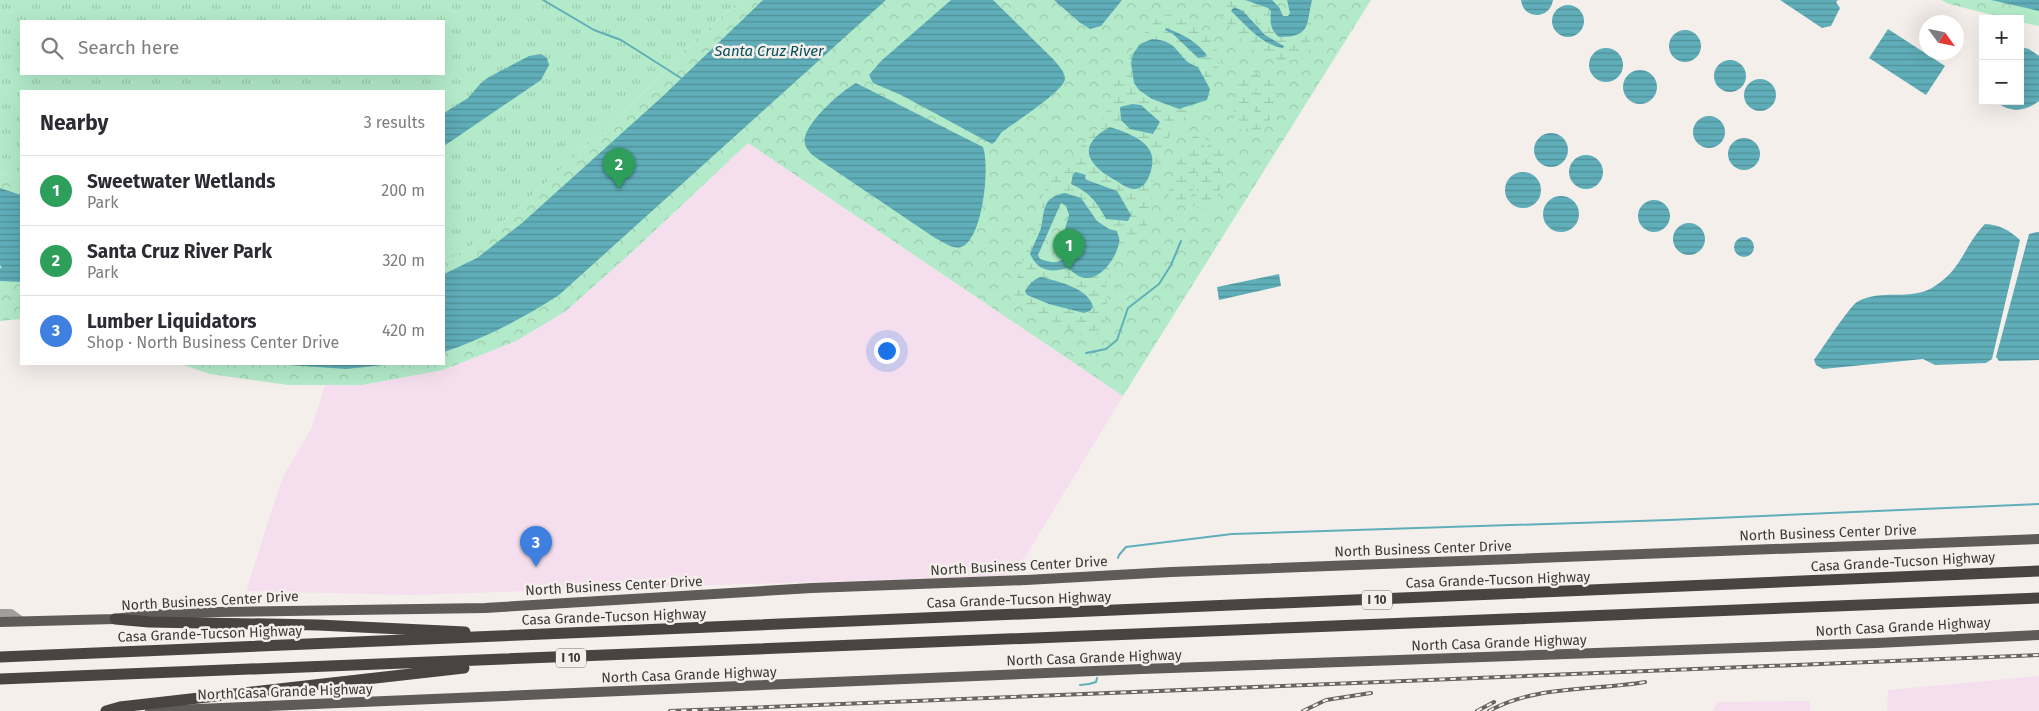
<!DOCTYPE html>
<html lang="en">
<head>
<meta charset="utf-8">
<style>
	:root { --surface:#fff; --page:#f7f7f7; --text:#2b2b33; --muted:#7c7c81; --line:#e1e1e2; --accent:#111827 }
	body { margin:0; font-family:"Fira Sans",sans-serif; background:var(--page); color:var(--text) }
	.controls { position:absolute; right:15px; top:15px; display:grid; overflow:hidden; border-radius:0px; box-shadow:0 5px 20px #0002 }
	.controls button { width:45px; height:45px; display:grid; place-items:center; padding:0; border:0; border-bottom:1px solid var(--line); background:var(--surface); color:var(--text); font:25px sans-serif }
	.compass { position:absolute; left:1919px; top:15px; width:45px; height:45px; border-radius:50%; background:var(--surface); box-shadow:0 5px 20px #0002; rotate:123deg }
	.you { position:absolute; left:886px; top:350px; width:18px; height:18px; margin:-12px; border:4px solid #fff; border-radius:50%; background:#1a73e8; box-shadow:0 0 0 8px #1a73e833 }
	.badge { display:grid; place-items:center; width:32px; height:32px; border-radius:50%; background:var(--accent); color:#fff; font-size:16px; font-weight:700 }
	.pin { position:absolute; translate:-50% -41px; filter:drop-shadow(0 1px 2px #0008) }
	.pin::after { content:''; position:absolute; top:26px; width:18px; height:15px; background:inherit; clip-path:polygon(0 0,100% 0,50% 100%) }
	.list { margin:0; padding:0; list-style:none }
	h2 { display:flex; justify-content:space-between; align-items:center; height:65px; margin:0; padding:0 20px; font-size:21px }
	h2 small { font-size:16px; font-weight:400; color:var(--muted) }
	.list li { display:grid; grid-template-columns:32px 1fr auto; gap:15px; align-items:center; box-sizing:border-box; height:70px; padding:0 20px; border-top:1px solid var(--line) }
	.list b { display:block; font-size:19px; white-space:nowrap }
	.list p { margin:0; font-size:16px; white-space:nowrap; color:var(--muted) }
	.list em { font-size:16px; font-style:normal; color:var(--muted) }
	.icon { flex:none; width:28px; height:28px; fill:none; stroke:currentColor; stroke-width:2; stroke-linecap:round; stroke-linejoin:round }
	.map { position:relative; flex:none; width:2039px; height:711px; overflow:hidden }
	.search { position:absolute; background:var(--surface); box-shadow:0 5px 20px #0002; left:20px; top:20px; width:425px; height:55px; display:flex; align-items:center; gap:12px; box-sizing:border-box; padding:0 18px; border-radius:0px; color:var(--muted); font-size:19px }
	.panel { position:absolute; background:var(--surface); box-shadow:0 5px 20px #0002; left:20px; top:90px; width:425px; height:275px; border-radius:0px }
	.map>svg:first-child { display:block }
</style>
</head>
<body>
<div class="map">
<svg width="2039" height="711" viewBox="0 0 2039 711">
	<defs>
		<pattern id="grass-tufts" width="24" height="20" patternUnits="userSpaceOnUse" patternTransform="scale(1.25)"><rect width="24" height="20" fill="#b3ebca"/><path d="M3 7l-1-3M5 7V3M7 7l1-3M15 17l-1-3M17 17v-4M19 17l1-3" fill="none" stroke="#9bcaae"/></pattern>
		<pattern id="forest-crowns" width="20" height="18" patternUnits="userSpaceOnUse" patternTransform="scale(1.25)"><rect width="20" height="18" fill="#b3ebca"/><path d="M2 6a3 3 0 1 1 6 0M12 15a3 3 0 1 1 6 0" fill="none" stroke="#9bcaae"/></pattern>
		<pattern id="wetland-marsh" width="20" height="14" patternUnits="userSpaceOnUse" patternTransform="scale(1.25)"><rect width="20" height="14" fill="#b3ebca"/><path d="M1 5h8M5 5V1M11 12h8M15 12V8" fill="none" stroke="#9bcaae"/></pattern>
		<pattern id="water-rules" width="6" height="5" patternUnits="userSpaceOnUse" patternTransform="scale(1.25)"><rect width="6" height="5" fill="#5faeb9"/><path d="M0 2.5h6" fill="none" stroke="#508f97"/></pattern>
	</defs>
	<rect width="100%" height="100%" fill="#f5efec"/>
	<!-- commercial -->
	<path fill="#f5dfee" d="M748 143 1123 396 1027 554 1012 572 1000 576 411 595 246 591 282 479 312 427 325 385H362L443 370 516 341 566 310 631 253Z
		M2039 676V711H1887L1888 690Z
		M1810 701V711H1712L1718 702Z"/>
	<!-- grass -->
	<path fill="url(#grass-tufts)" fill-rule="evenodd" d="M0 0H740L682 52 684 54 603 131 488 235 444 263V91H21V180L0 173ZM21 21H444V74H21Z"/>
	<!-- forest -->
	<path fill="url(#forest-crowns)" d="M740 0H1371L1123 396 748 143 631 253 566 311 516 341 443 370 362 385H288L210 374 181 364H444V263L488 235 603 131 684 54 682 52Z
		M1941 0H2039V26L2020 22V19H2009L1949 4Z
		M0 173 21 180V319L0 321Z"/>
	<!-- wetland -->
	<path fill="url(#wetland-marsh)" fill-rule="evenodd" d="M1220 0C1234 0 1261 0 1271 11L1270 22 1279 37 1300 35 1312 0H1316C1309 16 1312 33 1309 50 1284 75 1251 53 1234 31 1230 26 1224 21 1221 15 1220 11 1220 5 1220 0ZM1231 11 1254 21 1265 35 1284 46 1283 47C1260 45 1247 26 1231 11Z
		M1160 15C1184 14 1219 38 1221 63L1218 64 1216 81 1208 95 1213 99 1178 121 1158 157 1153 175 1152 210 1148 224 1143 230 1123 243 1110 268 1106 284 1107 318 1103 327 1098 332 1092 335H1080L1048 318 1026 310 1017 302 1013 293 1022 263V257L1034 233 1041 214 1043 194 1056 173 1098 128 1111 103 1113 80 1127 63 1135 44ZM1165 40C1178 50 1183 63 1198 67L1210 89 1206 100 1190 107 1131 63ZM1132 104 1141 105 1160 122 1149 134C1137 128 1124 130 1119 114L1124 105ZM1110 127 1136 137 1150 149 1133 189 1104 174 1093 140ZM1085 178 1117 191 1125 202 1106 219C1096 200 1091 193 1071 184ZM1081 198 1097 221 1109 229 1088 277 1068 268 1034 262V243L1041 227 1044 206Z
		M1245 70 1261 74 1246 129 1242 130 1234 126C1234 110 1234 82 1245 70Z
		M1267 75 1281 81C1278 93 1270 130 1259 135L1249 131 1264 76Z
		M1197 135 1205 137 1206 141 1189 204 1185 206 1170 201C1163 189 1185 151 1191 138Z
		M1212 138 1221 139 1225 142 1221 186 1212 212 1193 206 1209 140Z"/>
	<!-- water -->
	<path fill="url(#water-rules)" fill-rule="evenodd" d="M763 0H886L559 295C522 319 485 338 444 352V274L477 258 522 223 663 96Z
		M951 0H993L1053 59C1057 64 1065 71 1065 79 1064 91 1014 123 1002 132 998 136 997 141 992 144L901 95 873 83 869 75 881 61Z
		M1054 0H1122L1101 26 1090 29 1079 22Z
		M1245 0H1272L1279 7 1283 16H1288L1290 13 1287 0H1312C1306 25 1311 37 1279 37 1270 29 1270 23 1271 11L1268 8Z
		M1521 0H1553C1550 20 1523 20 1521 0Z
		M1780 0H1838L1836 2 1840 8 1831 26 1822 28Z
		M1991 0H2039V11Z
		M1552 21a16 16 0 1 1 32 0a16 16 0 1 1-32 0Z
		M1234 7 1243 11 1265 35 1284 46 1283 48C1260 44 1247 26 1231 11Z
		M1166 28C1182 34 1195 40 1206 54L1205 57 1198 58 1173 34 1165 30Z
		M1888 29 1945 66 1926 95 1869 58Z
		M1669 46a16 16 0 1 1 32 0a16 16 0 1 1-32 0Z
		M1152 39C1183 41 1175 60 1198 67L1210 89 1207 100 1179 109 1152 99 1139 90 1134 83 1131 63 1133 54 1140 44Z
		M2020 47 2029 49 2039 56V101C2025 112 2009 113 1995 101H2020Z
		M1589 65a17 17 0 1 1 34 0a17 17 0 1 1-34 0Z
		M541 54 547 58 549 65 541 80 444 146V113L468 98 481 83 489 77 529 56Z
		M1714 76a16 16 0 1 1 32 0a16 16 0 1 1-32 0Z
		M1623 87a17 17 0 1 1 34 0a17 17 0 1 1-34 0Z
		M1744 95a16 16 0 1 1 32 0a16 16 0 1 1-32 0Z
		M856 83 983 147C990 166 983 240 961 247 953 250 942 241 935 238L815 157C809 152 803 146 805 137 809 120 841 91 856 83Z
		M1132 104 1141 105 1160 122 1153 134 1130 129 1121 120 1120 107Z
		M1693 132a16 16 0 1 1 32 0a16 16 0 1 1-32 0Z
		M1110 127C1125 132 1148 139 1152 156 1154 166 1148 190 1134 189 1127 189 1119 182 1113 179 1086 163 1077 145 1110 127Z
		M1534 150a17 17 0 1 1 34 0a17 17 0 1 1-34 0Z
		M1728 154a16 16 0 1 1 32 0a16 16 0 1 1-32 0Z
		M1569 172a17 17 0 1 1 34 0a17 17 0 1 1-34 0Z
		M1505 190a18 18 0 1 1 36 0a18 18 0 1 1-36 0Z
		M1076 172 1086 175 1085 178 1087 180 1117 191 1131 215 1128 221 1106 219C1097 202 1089 192 1071 184L1073 174Z
		M0 188 21 195V282L0 281V269L2 267 0 265Z
		M1065 193 1081 198 1097 221 1109 229 1117 231C1118 235 1120 239 1119 243 1116 259 1099 283 1081 277 1077 276 1072 271 1068 268 1050 273 1038 271 1030 254 1033 245 1038 237 1041 228 1045 210 1042 197 1065 193ZM1061 203 1066 206 1069 215 1061 243 1064 258C1056 265 1050 262 1040 259L1038 255Z
		M1543 214a18 18 0 1 1 36 0a18 18 0 1 1-36 0Z
		M1638 216a16 16 0 1 1 32 0a16 16 0 1 1-32 0Z
		M1673 239a16 16 0 1 1 32 0a16 16 0 1 1-32 0Z
		M1985 224C2000 225 2009 230 2020 240L1992 359 1986 363 1935 365 1923 359 1823 369 1816 365 1814 360C1822 349 1849 307 1857 302 1880 288 1912 302 1935 286 1963 268 1964 245 1985 224Z
		M2037 232H2039V360L1999 361 1996 357 2029 234Z
		M1734 247a10 10 0 1 1 20 0a10 10 0 1 1-20 0Z
		M1279 274 1281 286 1219 300 1217 287Z
		M1041 277C1057 281 1089 288 1093 307L1090 311 1084 313 1049 304 1027 295 1025 291C1029 285 1033 279 1041 277Z
		M274 364H393L346 369Z"/>
	<g fill="none" stroke-linecap="round" stroke-linejoin="round">
		<!-- stream -->
		<path stroke="#5faeb9" stroke-width="2" d="M543 0 594 30 621 40 684 80
			M1086 353 1106 349 1117 340 1128 308 1159 284 1171 265 1181 241
			M1118 558 1119 555 1126 547 1232 534 1669 520 2039 504
			M1080 685 1089 684 1096 682 1097 678"/>
		<!-- minor -->
		<path stroke="#a19e9d" stroke-width="8" d="M0 613H11L22 621"/>
		<!-- major -->
		<path stroke="#5f5b59" stroke-width="10" d="M0 622 115 619 143 615 218 612 485 608 812 588 1026 580 1171 572 2039 539
			M150 711 1142 669 1877 643 2039 635"/>
		<!-- highway -->
		<path stroke="#494441" stroke-width="11" d="M115 619 149 622 318 625 465 632
			M0 657 2039 571
			M0 679 2039 598
			M106 711 120 707 464 668"/>
		<defs>
			<path id="rail" d="M670 711 2039 655
				M1303 711 1326 700 1371 693
				M1477 711 1494 702
				M1489 711C1536 685 1593 691 1645 682"/>
		</defs>
		<!-- rail casing -->
		<use href="#rail" stroke="#676462" stroke-width="4"/>
		<!-- rail -->
		<use href="#rail" stroke="#f5efec" stroke-width="2" stroke-dasharray="5.5" stroke-linecap="butt"/>
	</g>
	<g text-anchor="middle" dominant-baseline="central" stroke-width="5" stroke-linejoin="round" paint-order="stroke">
		<!-- shield labels -->
		<g fill="#f5efec" stroke="#74706e" stroke-width="1">
			<rect x="1362" y="590.5" width="30" height="19" rx="4"/>
			<rect x="556" y="648.5" width="30" height="19" rx="4"/>
		</g>
		<g font-size="12" font-weight="bold" fill="#3c3a38">
			<text x="1377" y="600">I 10</text>
			<text x="571" y="658">I 10</text>
		</g>
		<!-- street labels -->
		<g font-size="14" fill="#3c3a38" stroke="#f5efec">
			<text transform="translate(1828 533) rotate(-2)">North Business Center Drive</text>
			<text transform="translate(1423 549) rotate(-2)">North Business Center Drive</text>
			<text transform="translate(1903 562) rotate(-3)">Casa Grande-Tucson Highway</text>
			<text transform="translate(1019 566) rotate(-3)">North Business Center Drive</text>
			<text transform="translate(1498 580) rotate(-2)">Casa Grande-Tucson Highway</text>
			<text transform="translate(614 586) rotate(-3)">North Business Center Drive</text>
			<text transform="translate(1019 600) rotate(-2)">Casa Grande-Tucson Highway</text>
			<text transform="translate(210 601) rotate(-3)">North Business Center Drive</text>
			<text transform="translate(614 617) rotate(-2)">Casa Grande-Tucson Highway</text>
			<text transform="translate(1903 627) rotate(-3)">North Casa Grande Highway</text>
			<text transform="translate(210 634) rotate(-2)">Casa Grande-Tucson Highway</text>
			<text transform="translate(1499 643) rotate(-2)">North Casa Grande Highway</text>
			<text transform="translate(1094 658) rotate(-2)">North Casa Grande Highway</text>
			<text transform="translate(689 675) rotate(-2)">North Casa Grande Highway</text>
			<text transform="translate(285 692) rotate(-2)">North Casa Grande Highway</text>
		</g>
		<!-- water labels -->
		<g font-size="15" font-style="italic" fill="#064f58" stroke="#f5efec">
			<text x="769" y="51">Santa Cruz River</text>
		</g>
	</g>
</svg>
<div class="controls">
<button>+</button>
<button>−</button>
</div>
<svg class="compass" viewBox="-18 -18 36 36"><path d="M0-13l5 13h-10z" fill="#e53935"/><path d="M0 13l5-13h-10z" fill="#7c7c81"/></svg>
<div class="you"></div>
<div class="pin badge" style="left:1069px;top:270px;background:#2e9e5b">1</div>
<div class="pin badge" style="left:619px;top:189px;background:#2e9e5b">2</div>
<div class="pin badge" style="left:536px;top:567px;background:#3f7fe0">3</div>
<div class="search"><svg class="icon" aria-label="search" viewBox="0 0 24 24"><circle cx="10" cy="10" r="6"/><path d="M15 15l6 6"/></svg>Search here</div>
<section class="panel">
<h2>Nearby<small>3 results</small></h2>
<ul class="list">
<li><span class="badge" style="background:#2e9e5b">1</span><div><b>Sweetwater Wetlands</b><p>Park</p></div><em>200 m</em></li>
<li><span class="badge" style="background:#2e9e5b">2</span><div><b>Santa Cruz River Park</b><p>Park</p></div><em>320 m</em></li>
<li><span class="badge" style="background:#3f7fe0">3</span><div><b>Lumber Liquidators</b><p>Shop · North Business Center Drive</p></div><em>420 m</em></li>
</ul>
</section>
</div>
</body>
</html>
